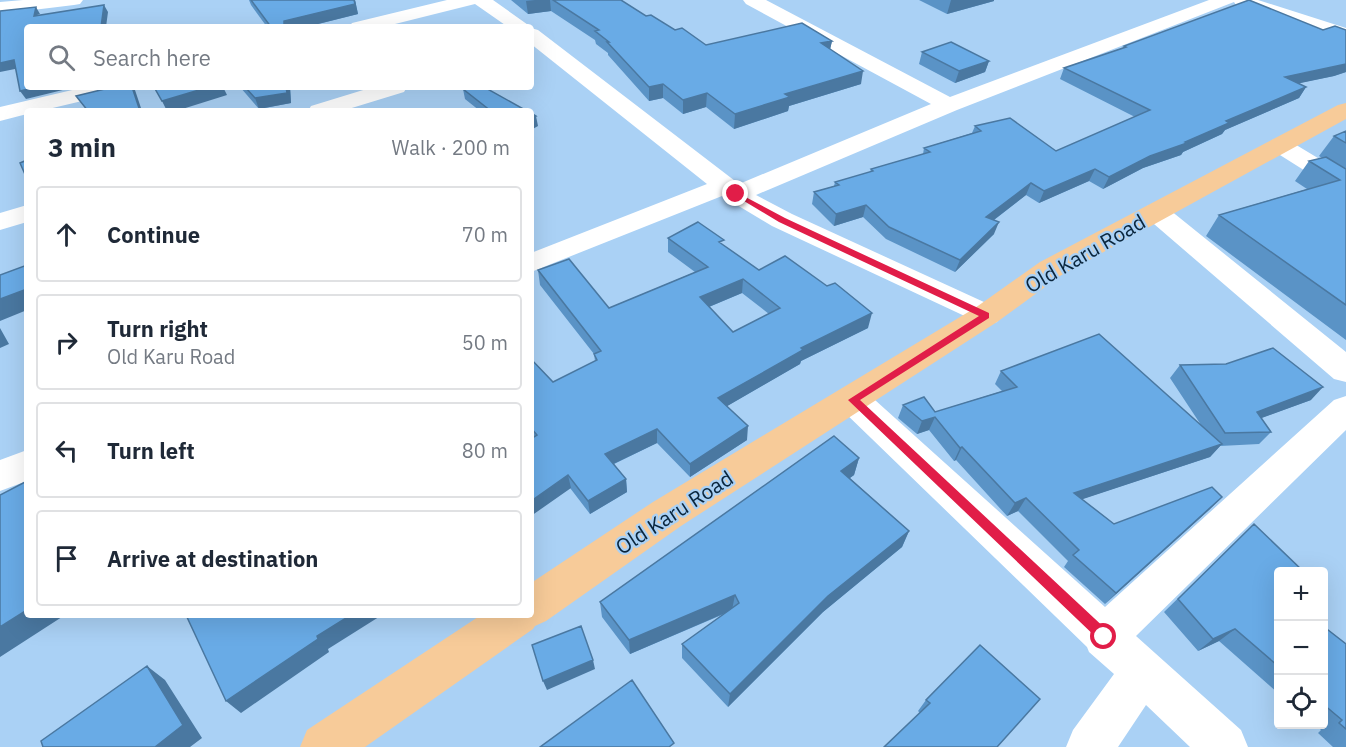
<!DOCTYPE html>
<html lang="en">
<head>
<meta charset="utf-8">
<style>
	:root { --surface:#fff; --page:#f6f6f7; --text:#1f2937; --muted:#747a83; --line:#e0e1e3 }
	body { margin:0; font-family:"IBM Plex Sans",sans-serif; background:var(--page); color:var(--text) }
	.controls { position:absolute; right:18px; bottom:18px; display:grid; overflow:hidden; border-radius:6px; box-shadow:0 6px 24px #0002 }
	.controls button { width:54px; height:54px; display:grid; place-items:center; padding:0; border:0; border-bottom:2px solid var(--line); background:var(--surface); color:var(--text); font:30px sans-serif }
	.stop { position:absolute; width:18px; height:18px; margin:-14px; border:4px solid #e11d48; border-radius:50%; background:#fff }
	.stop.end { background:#e11d48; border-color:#fff; box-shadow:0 2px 6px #0008 }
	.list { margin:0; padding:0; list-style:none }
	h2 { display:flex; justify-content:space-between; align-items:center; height:78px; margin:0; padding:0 24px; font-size:26px }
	h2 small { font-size:20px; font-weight:400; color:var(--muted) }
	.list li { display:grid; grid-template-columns:39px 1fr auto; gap:18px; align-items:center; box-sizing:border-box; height:96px; margin:0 12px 12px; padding:0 12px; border:2px solid var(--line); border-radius:6px }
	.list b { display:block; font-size:22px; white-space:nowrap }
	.list p { margin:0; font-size:20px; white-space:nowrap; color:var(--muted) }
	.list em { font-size:20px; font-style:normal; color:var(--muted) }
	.icon { flex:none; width:33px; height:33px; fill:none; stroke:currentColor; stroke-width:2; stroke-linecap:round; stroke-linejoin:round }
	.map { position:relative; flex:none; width:1346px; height:747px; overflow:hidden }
	.search { position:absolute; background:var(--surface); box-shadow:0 6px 24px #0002; left:24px; top:24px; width:510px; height:66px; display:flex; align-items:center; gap:15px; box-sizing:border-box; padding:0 21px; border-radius:6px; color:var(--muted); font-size:22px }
	.panel { position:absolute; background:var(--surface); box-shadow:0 6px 24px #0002; left:24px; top:108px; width:510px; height:510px; border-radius:6px }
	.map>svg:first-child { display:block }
</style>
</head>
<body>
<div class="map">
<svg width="1346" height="747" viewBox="0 0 1346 747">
	<rect width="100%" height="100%" fill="#aad1f5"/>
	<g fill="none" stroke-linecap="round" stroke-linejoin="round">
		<!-- minor -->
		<path fill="#fff" fill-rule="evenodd" d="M23 0H83L80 4 74 5 0 14V2Z
			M447 0H493L531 27H508L475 4 383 27H349L352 23Z
			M743 0H766L950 97 1209 0H1258L1346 28V40L1236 5 1234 2 957 110 756 195 792 214 997 308 1001 315 997 322 986 326 772 226 722 196 531 272V253L707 184 531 44V28L538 30 739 184 931 104 746 4Z
			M85 87H123L120 92 40 111H27V114L0 121V107Z
			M373 87H407L404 92 342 111H308L311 106Z
			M1280 138 1288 140 1346 175V194L1337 191 1272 150 1268 145 1272 140Z
			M1156 204 1165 206 1346 352V382L1334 379 1147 218 1143 212 1147 206Z
			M27 205V222L0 230V213Z
			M853 387 865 391 1105 607 1334 400 1346 396V430L1136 636 1241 730 1248 747H1190L1146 705 1118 747H1066L1073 730 1114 674 1089 652 1087 647 841 409 836 400 841 391Z
			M27 450V481L0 491V460Z"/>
		<!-- major -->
		<path fill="#f7cb99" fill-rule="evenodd" d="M1346 103V119L1060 276 997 322 681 526 546 621 535 626 533 629 365 747H300L307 730 481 615H531V583L653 502 975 308 1040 262 1338 105Z"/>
	</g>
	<!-- wall -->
	<path fill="#5a93c6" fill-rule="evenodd" d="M249 0H355L358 14 306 27H267L251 5Z
		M511 0H621L646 16 706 45 832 41 830 49 861 84 789 106 788 111 734 129 706 107 683 114 663 98 649 101 608 55V53L596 44 595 40 551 11 528 14Z
		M919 0H994V1L947 14Z
		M1323 30H1346V72L1334 76 1299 83 1306 87 1299 98 1225 130 1222 134 1183 152 1181 155 1143 168 1103 189 1089 181 1039 203 1026 195 994 220V234L955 272 886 239 863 217 834 226 812 204 814 192 834 186 835 182 870 172 871 169 923 154 924 148 972 133 975 126 1056 151 1135 117 1060 79 1064 68 1123 48 1124 46Z
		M922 52 989 61 985 72 955 83 919 64Z
		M240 87H290L291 103 259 109Z
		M463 89 527 111H480L465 99Z
		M1346 131V340L1206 236 1219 215 1307 189 1295 181 1309 161 1322 158 1319 156 1334 136Z
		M668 238 723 245 759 270 868 328 801 361 800 364 727 406 747 440 690 477 657 443 614 464 626 479 627 492 590 514 531 437V359L553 382 595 361 594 354 540 285 538 270 609 308 695 272 668 252ZM742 293 769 314 733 332 709 307Z
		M1180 365 1311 400 1261 418 1271 432 1259 444 1220 446 1210 457 1082 499 1114 524 1210 509 1105 604 1064 567 1068 561 1018 511 1007 516 956 460 954 461 929 430 917 434 898 418 903 405 935 412 1002 391 995 384 1001 371 1201 425 1170 378Z
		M859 458 854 475 850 478 909 531 902 547 823 612 728 707 682 658V644L724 614 630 654 602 617 600 602Z
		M1254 524 1278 572V693L1219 641 1198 651 1164 612Z
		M1323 626 1346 644V747H1333L1318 733 1321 730 1315 724H1323Z
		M926 700 997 747 920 713 918 711Z"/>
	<!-- shaded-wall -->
	<path fill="#4a78a1" d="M354 0H355L358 14 306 27H284V21Z
		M535 0H550L551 11 528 14 526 1Z
		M951 0H994V1L947 14Z
		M104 5 108 12 106 27H101Z
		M36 7 40 14 34 16Z
		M832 41 829 54 821 43Z
		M14 60 20 68 0 72V63Z
		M989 61 985 72 955 83 959 71Z
		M1346 64V72L1334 76 1277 88 1285 77Z
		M863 71 861 84 789 106 788 111 734 129 735 114 785 94Z
		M663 84V98L649 101V87Z
		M37 87H75L26 99 20 91Z
		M132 87H134L142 111H140Z
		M209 87H223L227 95 176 111H167L162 101Z
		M286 87H290L291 103 259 109 255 98Z
		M1306 87 1299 98 1225 130 1222 134 1183 152 1181 155 1143 168 1103 189 1109 177 1150 156 1185 142 1226 121Z
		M707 93 706 107 683 114V100Z
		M536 116 538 126 531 130V118Z
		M1095 169 1089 181 1039 203 1044 191Z
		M1031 183 1026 195 982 229 986 217Z
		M866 205 863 217 834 226 836 214Z
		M999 222 994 234 955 272 960 260Z
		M743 279 742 293 699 311 700 297Z
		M27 289V310L0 321V299Z
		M872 313 868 328 801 361 800 364 717 412 718 398 801 348Z
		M0 328 9 344 0 348Z
		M1323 387 1311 400 1245 424 1257 412Z
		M935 417 929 430 917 434 922 421Z
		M748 426 747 440 690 477V464Z
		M657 429V443L607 467 605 454Z
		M1222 444 1210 457 1065 505 1074 493Z
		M962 447 956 460 954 461 960 448Z
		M859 458 854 475 836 488 841 471Z
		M568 475 571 488 531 516V501Z
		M626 479 627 492 590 514 588 501Z
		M1222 497 1210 509 1105 604 1116 593Z
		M1026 498 1018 511 1007 516 1015 503Z
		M909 531 902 547 823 612 728 707 730 694 828 596Z
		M735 595 732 610 630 654 629 640Z
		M27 610V615H65L0 657V627Z
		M351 615H382L328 649 329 652 241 713 226 701 317 636Z
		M1235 629 1219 641 1198 651 1213 639Z
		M593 660 595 669 547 690 543 681Z
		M147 666 165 680 202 738 190 747H155Z"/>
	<!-- building -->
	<path fill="#69abe6" stroke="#4a78a1" stroke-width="1.5" fill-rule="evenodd" d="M251 0H354L355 4 284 21V27H271Z
		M553 0H621L646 16 651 15 675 30 682 28 706 45 802 23 832 41 821 43 863 71 785 94 790 97 735 114 707 93 683 100 663 84 649 87 607 42H609L595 31 599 30Z
		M1249 0 1323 30 1335 26 1346 30V64L1285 77 1306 87 1226 121 1229 123 1185 142 1187 143 1150 156 1109 177 1095 169 1044 191 1031 183 986 217 999 222 960 260 889 227 866 205 836 214 814 192 839 185 835 182 873 171 871 169 930 152 924 148 981 131 975 126 1010 118 1056 151 1150 110 1064 68 1126 47 1124 46Z
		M104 5 101 27H27V87H37L20 91 14 60 0 63V11L36 7 34 16Z
		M951 42 989 61 959 71 922 52Z
		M113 87H132L140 111H88L76 96Z
		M154 87H209L162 101Z
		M245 87H286L287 93 255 98Z
		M464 87H484L527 111H491L463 89Z
		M531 113 536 116 531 118Z
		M1346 131V143L1334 136Z
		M1326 157 1346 169V305L1219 215 1340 180 1309 161Z
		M27 160V179L20 163Z
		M698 222 724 240 719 242 759 270 785 256 827 286 835 283 872 313 801 348 803 350 718 398 748 426 690 464 657 429 605 454 626 479 588 501 568 475 531 501V439L537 435 531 428V359L553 382 597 360 594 354 601 351 538 270 569 259 609 308 708 267 668 238ZM743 279 780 308 733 332 700 297Z
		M27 265V289L0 299V275Z
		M1099 334 1222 444 1074 493 1114 524 1212 487 1222 497 1116 593 1073 555 1079 550 1026 498 1015 503 962 447 960 448 935 417 922 421 903 405 924 397 935 412 1017 387 1001 371Z
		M1273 348 1323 387 1257 412 1271 432 1225 433 1180 365 1226 364Z
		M834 436 859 458 841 471 909 531 828 596 730 694 682 644 739 603 735 595 629 640 600 602Z
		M27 481V610L0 627V495Z
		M1254 524 1304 572H1278V666L1235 629 1213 639 1178 599Z
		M186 615H351L317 636 318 639 226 701Z
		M581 626 593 660 543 681 532 645Z
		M1323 626 1346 644V729L1339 723 1342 720 1323 704Z
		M980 645 1040 699 997 747H884L930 703 926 700Z
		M147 666 183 725 155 747H43L41 741Z
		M632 680 674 743 669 747H540Z"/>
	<!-- route -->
	<path fill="#e11d48" d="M736 192 785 218 989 313V318L860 400 1109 632 1111 637 1109 641 1104 643 1100 641 848 400 979 316 779 222 734 195 733 194Z"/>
	<g text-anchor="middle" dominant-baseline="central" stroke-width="4.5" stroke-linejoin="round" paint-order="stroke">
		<!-- street labels -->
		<g font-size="21" fill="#09253c" stroke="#aad1f5">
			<text transform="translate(1085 253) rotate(-30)">Old Karu Road</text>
			<text transform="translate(674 512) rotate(-33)">Old Karu Road</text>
		</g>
	</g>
</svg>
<div class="controls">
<button>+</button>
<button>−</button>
<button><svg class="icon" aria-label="locate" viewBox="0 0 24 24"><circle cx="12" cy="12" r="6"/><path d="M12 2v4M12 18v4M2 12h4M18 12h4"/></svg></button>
</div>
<div class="stop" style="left:1104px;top:637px"></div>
<div class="stop end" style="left:736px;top:194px"></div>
<div class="search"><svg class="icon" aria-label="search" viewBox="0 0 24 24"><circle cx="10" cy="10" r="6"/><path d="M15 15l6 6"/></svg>Search here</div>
<section class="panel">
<h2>3 min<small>Walk · 200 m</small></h2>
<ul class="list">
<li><svg class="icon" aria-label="ahead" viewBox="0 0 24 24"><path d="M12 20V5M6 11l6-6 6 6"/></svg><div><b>Continue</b></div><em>70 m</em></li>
<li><svg class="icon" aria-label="right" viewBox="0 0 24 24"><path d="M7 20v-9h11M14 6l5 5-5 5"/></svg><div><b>Turn right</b><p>Old Karu Road</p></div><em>50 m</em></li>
<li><svg class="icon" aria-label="left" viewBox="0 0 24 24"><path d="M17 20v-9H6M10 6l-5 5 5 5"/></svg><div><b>Turn left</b></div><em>80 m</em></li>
<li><svg class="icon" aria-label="arrive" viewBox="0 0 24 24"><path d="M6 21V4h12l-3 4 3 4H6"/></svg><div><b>Arrive at destination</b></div></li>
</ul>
</section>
</div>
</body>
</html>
